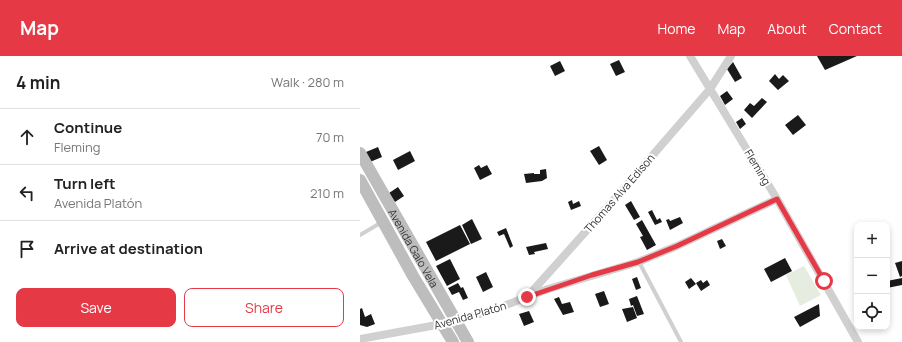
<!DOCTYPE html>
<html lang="en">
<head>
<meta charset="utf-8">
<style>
	:root { --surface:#fff; --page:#f6f6f6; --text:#222; --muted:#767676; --line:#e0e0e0; --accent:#e63946 }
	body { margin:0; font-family:Manrope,sans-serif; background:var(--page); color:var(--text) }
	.controls { position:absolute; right:12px; bottom:12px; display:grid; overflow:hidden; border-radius:8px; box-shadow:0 2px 6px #0003 }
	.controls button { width:36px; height:36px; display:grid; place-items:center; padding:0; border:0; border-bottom:1px solid var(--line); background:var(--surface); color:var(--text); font:20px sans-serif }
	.stop { position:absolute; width:12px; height:12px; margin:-9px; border:3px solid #e63946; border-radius:50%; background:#fff }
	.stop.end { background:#e63946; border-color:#fff; box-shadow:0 1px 4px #0008 }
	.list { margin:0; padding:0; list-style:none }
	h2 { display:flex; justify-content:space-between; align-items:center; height:52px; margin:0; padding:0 16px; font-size:17px }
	h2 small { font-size:13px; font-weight:400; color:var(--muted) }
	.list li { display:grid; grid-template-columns:26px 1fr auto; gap:12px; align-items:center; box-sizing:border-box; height:56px; padding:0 16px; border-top:1px solid var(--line) }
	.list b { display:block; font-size:15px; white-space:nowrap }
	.list p { margin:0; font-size:13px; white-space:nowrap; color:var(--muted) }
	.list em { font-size:13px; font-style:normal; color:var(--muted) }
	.actions { display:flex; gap:8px; padding:12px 16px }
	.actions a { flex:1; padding:9px 0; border:1px solid var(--accent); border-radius:8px; text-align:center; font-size:14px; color:var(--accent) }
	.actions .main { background:var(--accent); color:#fff }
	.icon { flex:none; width:22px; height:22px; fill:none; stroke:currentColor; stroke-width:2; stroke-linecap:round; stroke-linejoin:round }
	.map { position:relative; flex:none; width:542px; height:286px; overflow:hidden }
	header { display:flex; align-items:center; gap:24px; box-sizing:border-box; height:56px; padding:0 20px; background:var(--accent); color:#fff }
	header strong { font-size:19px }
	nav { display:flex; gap:22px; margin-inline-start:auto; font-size:14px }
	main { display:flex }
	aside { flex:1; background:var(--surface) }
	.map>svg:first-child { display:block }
</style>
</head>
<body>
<header>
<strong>Map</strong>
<nav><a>Home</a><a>Map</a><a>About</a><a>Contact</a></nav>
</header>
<main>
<aside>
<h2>4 min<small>Walk · 280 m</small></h2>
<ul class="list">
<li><svg class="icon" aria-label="ahead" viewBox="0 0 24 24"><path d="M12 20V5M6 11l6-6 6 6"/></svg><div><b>Continue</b><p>Fleming</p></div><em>70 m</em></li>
<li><svg class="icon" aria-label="left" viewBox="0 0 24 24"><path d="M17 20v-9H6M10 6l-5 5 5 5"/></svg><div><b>Turn left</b><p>Avenida Platón</p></div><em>210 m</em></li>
<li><svg class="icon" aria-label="arrive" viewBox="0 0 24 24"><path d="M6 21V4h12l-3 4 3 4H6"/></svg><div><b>Arrive at destination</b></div></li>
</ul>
<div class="actions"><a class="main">Save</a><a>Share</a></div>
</aside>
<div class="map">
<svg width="542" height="286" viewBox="0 0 542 286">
	<rect width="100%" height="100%" fill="#fff"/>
	<!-- green -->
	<path fill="#e6ecdf" d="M444 210 461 239 440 250 426 219Z"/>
	<!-- building -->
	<path fill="#1a1a1a" d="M457 0H497L465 14Z
		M259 4 265 16 256 20 250 8Z
		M200 5 205 15 195 20 190 10Z
		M373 6 382 22 375 26 367 13Z
		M415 18 419 23 423 19 429 25 418 34 409 25Z
		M367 35 373 43 365 49 360 40Z
		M402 42 407 46 392 62 384 54 390 47 394 50Z
		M438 59 446 69 433 79 425 69Z
		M382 62 386 68 380 73 376 66Z
		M239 90 247 104 239 109 230 95Z
		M18 91 22 101 10 106 6 96Z
		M50 95 55 105 38 114 33 104Z
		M119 109 121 112 127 109 132 118 120 124 114 112Z
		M186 113 187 122 182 125 166 127 164 118 174 117V118H180V114Z
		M38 131 44 140 35 146 29 137Z
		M212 144 213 148 219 145 221 150 211 154 208 146Z
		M271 145 280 161 274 164 265 149Z
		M292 154 297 164 300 162 302 166 295 169 288 156Z
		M320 161 323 167 310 174 306 164 309 163 310 165Z
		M112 163 122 183 111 188 102 169Z
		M282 164 296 189 287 194 280 181 283 180 276 168Z
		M100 169 110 188 76 205 66 186Z
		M146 172 153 190 150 192 144 178 139 180 137 176Z
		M362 183 366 190 360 193 357 185Z
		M186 187 188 193 174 196 175 198 169 199 166 191Z
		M425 202 432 215 411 226 404 213Z
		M90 203 100 223 87 230 76 210Z
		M542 205V220L540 221 535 207Z
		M126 216 133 231 123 236 116 221Z
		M277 221 281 232 276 234 272 223Z
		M331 222 336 228 329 233 325 226Z
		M542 222V229L527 232V225Z
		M341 224 343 227 347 224 350 229 341 235 336 227Z
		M98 227 101 232 103 231 108 242 103 244 99 236 92 239 88 232Z
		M244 235 249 248 240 251 235 238Z
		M277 240 284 258 277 260 273 249 271 250 269 243Z
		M199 241 202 248 210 246 214 256 203 259 194 243Z
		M459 248 460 260 440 271 434 261Z
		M273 251 277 262 267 266 262 253Z
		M2 252 5 261 11 258 15 268 7 271 0 269V253Z
		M169 255 174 266 164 270 159 258Z"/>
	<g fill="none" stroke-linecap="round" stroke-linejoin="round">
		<!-- lane -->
		<path stroke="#d0d0d0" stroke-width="4" d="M0 179 22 166
			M279 206 321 286"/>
		<!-- street -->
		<path stroke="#d0d0d0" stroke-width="8" d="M330 0 417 143 498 286
			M168 240 253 145 350 33 371 0
			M0 283 82 268 128 256 188 233 278 206 317 190 417 143"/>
		<!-- secondary -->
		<g stroke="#bdbdbd" stroke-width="12">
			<path id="s1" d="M0 97 108 286"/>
			<path d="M0 124 53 220 93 286"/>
		</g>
	</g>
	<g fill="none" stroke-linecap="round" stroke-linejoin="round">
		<!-- route -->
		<path stroke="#e63946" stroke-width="5" d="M167 241 232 219 278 206 317 190 417 143 464 225"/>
	</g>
	<g text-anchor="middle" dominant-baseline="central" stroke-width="4" stroke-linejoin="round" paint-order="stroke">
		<!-- street labels -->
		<g font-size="11" fill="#333" stroke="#fff">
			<text transform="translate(398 111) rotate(59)">Fleming</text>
			<text transform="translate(259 137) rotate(-49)">Thomas Alva Edison</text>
			<text stroke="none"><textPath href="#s1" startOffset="109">Avenida Galo Vela</textPath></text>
			<text transform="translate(110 259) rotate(-16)">Avenida Platón</text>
		</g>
	</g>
</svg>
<div class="controls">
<button>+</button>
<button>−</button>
<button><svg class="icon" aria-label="locate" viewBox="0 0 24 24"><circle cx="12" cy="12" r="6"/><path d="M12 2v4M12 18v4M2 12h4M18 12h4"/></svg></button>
</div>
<div class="stop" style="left:464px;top:225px"></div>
<div class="stop end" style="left:167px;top:241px"></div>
</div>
</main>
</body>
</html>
